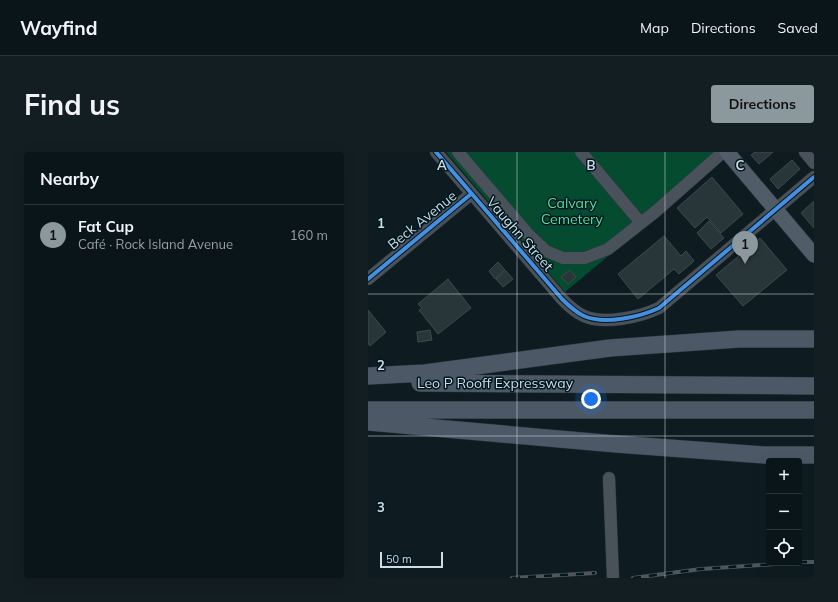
<!DOCTYPE html>
<html lang="en">
<head>
<meta charset="utf-8">
<style>
	:root { --surface:#0a151a; --page:#131e23; --text:#f1f3f6; --muted:#999fa2; --line:#2a3439; --accent:#8b999f }
	body { margin:0; font-family:Mulish,sans-serif; background:var(--page); color:var(--text) }
	.controls { position:absolute; right:12px; bottom:12px; display:grid; overflow:hidden; border-radius:4px; box-shadow:0 4px 16px #0002 }
	.controls button { width:36px; height:36px; display:grid; place-items:center; padding:0; border:0; border-bottom:1px solid var(--line); background:var(--surface); color:var(--text); font:20px sans-serif }
	.scale { position:absolute; left:12px; bottom:10px; width:63px; box-sizing:border-box; padding-left:4px; border:2px solid #cedde3; border-top:0; font-size:11px; line-height:14px; white-space:nowrap; color:#cedde3; -webkit-text-stroke:3px #001720; paint-order:stroke }
	.you { position:absolute; left:223px; top:247px; width:14px; height:14px; margin:-10px; border:3px solid #fff; border-radius:50%; background:#1a73e8; box-shadow:0 0 0 6px #1a73e833 }
	.badge { display:grid; place-items:center; width:26px; height:26px; border-radius:50%; background:var(--accent); color:#111; font-size:13px; font-weight:700 }
	.pin { position:absolute; translate:-50% -33px; filter:drop-shadow(0 1px 2px #0008) }
	.pin::after { content:''; position:absolute; top:21px; width:14px; height:12px; background:inherit; clip-path:polygon(0 0,100% 0,50% 100%) }
	.list { margin:0; padding:0; list-style:none }
	h2 { display:flex; justify-content:space-between; align-items:center; height:52px; margin:0; padding:0 16px; font-size:17px }
	h2 small { font-size:13px; font-weight:400; color:var(--muted) }
	.list li { display:grid; grid-template-columns:26px 1fr auto; gap:12px; align-items:center; box-sizing:border-box; height:60px; padding:0 16px; border-top:1px solid var(--line) }
	.list b { display:block; font-size:15px; white-space:nowrap }
	.list p { margin:0; font-size:13px; white-space:nowrap; color:var(--muted) }
	.list em { font-size:13px; font-style:normal; color:var(--muted) }
	.icon { flex:none; width:22px; height:22px; fill:none; stroke:currentColor; stroke-width:2; stroke-linecap:round; stroke-linejoin:round }
	.map { position:relative; flex:none; width:446px; height:426px; overflow:hidden; border-radius:4px }
	header { display:flex; align-items:center; gap:24px; box-sizing:border-box; height:56px; padding:0 20px; background:var(--surface); border-bottom:1px solid var(--line) }
	header strong { font-size:19px }
	nav { display:flex; gap:22px; margin-inline-start:auto; font-size:14px }
	.intro { display:flex; align-items:center; justify-content:space-between; box-sizing:border-box; height:96px; padding:0 24px }
	h1 { margin:0; font-size:28px }
	.button { padding:10px 18px; border-radius:4px; background:var(--accent); color:#111; font-size:14px; font-weight:700 }
	main { display:flex; gap:24px; padding:0 24px }
	aside { flex:1; background:var(--surface); border-radius:4px; box-shadow:0 4px 16px #0002 }
	.map>svg:first-child { display:block }
</style>
</head>
<body>
<header>
<strong>Wayfind</strong>
<nav><a>Map</a><a>Directions</a><a>Saved</a></nav>
</header>
<div class="intro"><h1>Find us</h1><a class="button">Directions</a></div>
<main>
<aside>
<h2>Nearby<small></small></h2>
<ul class="list">
<li><span class="badge">1</span><div><b>Fat Cup</b><p>Café · Rock Island Avenue</p></div><em>160 m</em></li>
</ul>
</aside>
<div class="map">
<svg width="446" height="426" viewBox="0 0 446 426">
	<rect width="100%" height="100%" fill="#0e1c22"/>
	<!-- green -->
	<path fill="#044b30" d="M78 0H345L353 10 197 140Z"/>
	<!-- building -->
	<path fill="#293639" stroke="#3e4a4d" d="M387 0H405L391 12 383 3Z
		M424 8 432 17 410 37 402 27Z
		M344 25 375 62 353 81 339 65 327 76 309 56Z
		M446 49V76L433 61Z
		M341 69 356 86 343 97 329 81Z
		M296 84 313 104 318 99 326 109 311 122 306 117 270 147 250 122Z
		M392 86 419 118 375 154 348 123Z
		M130 110 137 118 127 127 121 119Z
		M202 118 208 125 200 132 193 125Z
		M138 119 145 127 135 135 128 127Z
		M80 127 103 156 70 182 51 158 54 156 50 152Z
		M0 158 18 180 2 194 0 191Z
		M62 178 64 188 50 190 49 180Z"/>
	<g fill="none" stroke-linecap="round" stroke-linejoin="round">
		<defs>
			<path id="minor" d="M68 0 194 147C201 154 207 160 216 164 236 173 272 165 291 156L446 25
				M90 0 160 82 178 99 195 106H217L240 97 287 60 355 0
				M213 0 273 71
				M437 0 446 11
				M0 127 103 42
				M241 326 245 426"/>
			<path id="major" d="M359 0 446 103"/>
			<path id="highway" d="M0 224 57 221 242 196 371 187H446
				M52 231 446 234
				M0 258H446
				M0 270 248 292 397 303H446"/>
		</defs>
		<!-- minor casing -->
		<use href="#minor" stroke="#2b363b" stroke-width="13"/>
		<!-- major casing -->
		<use href="#major" stroke="#2b363b" stroke-width="16"/>
		<!-- highway casing -->
		<use href="#highway" stroke="#2b363b" stroke-width="18"/>
		<!-- minor -->
		<use href="#minor" stroke="#49515a" stroke-width="12"/>
		<!-- major -->
		<use href="#major" stroke="#515c69" stroke-width="15"/>
		<!-- highway -->
		<use href="#highway" stroke="#4c5866" stroke-width="17"/>
		<defs>
			<path id="rail" d="M431 410H446
				M144 426 227 421
				M265 426 333 417 422 411"/>
		</defs>
		<!-- rail casing -->
		<use href="#rail" stroke="#4f575e" stroke-width="4"/>
		<!-- rail -->
		<use href="#rail" stroke="#001720" stroke-width="2.5" stroke-dasharray="8" stroke-linecap="butt"/>
		<defs>
			<path id="cycleway" d="M68 0 194 147C201 154 207 160 216 164 236 173 272 165 291 156L446 25
				M0 127 103 42"/>
		</defs>
		<!-- cycleway casing -->
		<use href="#cycleway" stroke="#001720" stroke-width="6"/>
		<!-- cycleway -->
		<use href="#cycleway" stroke="#468fdf" stroke-width="4"/>
	</g>
	<!-- grid -->
	<path fill="none" stroke="#cedde3" stroke-width="1" stroke-opacity="0.55" d="M149 0V426M297 0V426M0 142H446M0 284H446"/>
	<g text-anchor="middle" dominant-baseline="central" stroke-width="3" stroke-linejoin="round" paint-order="stroke">
		<!-- park labels -->
		<g font-size="14" fill="#54e39e" stroke="#001720">
			<text x="204" y="51">Calvary<tspan x="204" dy="16">Cemetery</tspan></text>
		</g>
		<!-- street labels -->
		<g font-size="14" fill="#cedde3" stroke="#001720">
			<text transform="translate(54 68) rotate(-39)">Beck Avenue</text>
			<text transform="translate(152 82) rotate(49)">Vaughn Street</text>
			<text x="127" y="231">Leo P Rooff Expressway</text>
		</g>
	</g>
	<g font-size="13" text-anchor="middle" font-weight="bold" fill="#cedde3" stroke="#001720" stroke-width="3" stroke-linejoin="round" paint-order="stroke">
		<text x="74" y="18">A</text>
		<text x="223" y="18">B</text>
		<text x="372" y="18">C</text>
		<text x="13" y="76">1</text>
		<text x="13" y="218">2</text>
		<text x="13" y="360">3</text>
	</g>
</svg>
<div class="controls">
<button>+</button>
<button>−</button>
<button><svg class="icon" aria-label="locate" viewBox="0 0 24 24"><circle cx="12" cy="12" r="6"/><path d="M12 2v4M12 18v4M2 12h4M18 12h4"/></svg></button>
</div>
<div class="scale">50 m</div>
<div class="you"></div>
<div class="pin badge" style="left:377px;top:112px">1</div>
</div>
</main>
</body>
</html>
